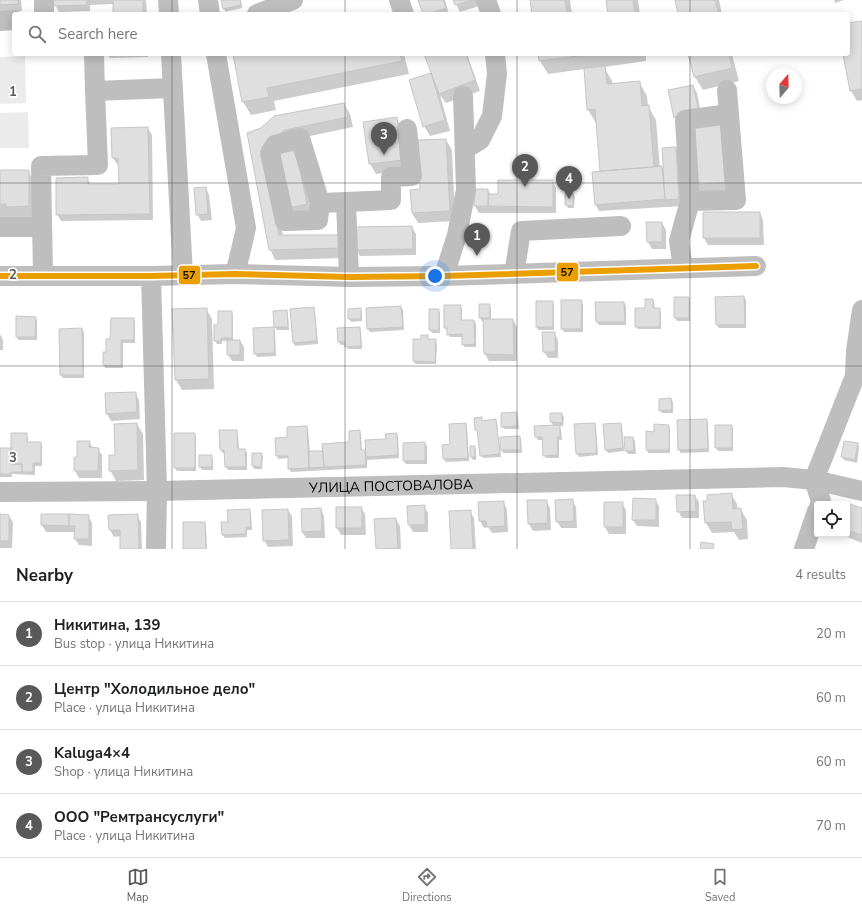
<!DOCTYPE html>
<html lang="en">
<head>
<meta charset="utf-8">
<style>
	:root { --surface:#fff; --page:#f6f6f6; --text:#202124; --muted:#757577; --line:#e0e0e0; --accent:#595959 }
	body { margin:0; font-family:"Nunito Sans",sans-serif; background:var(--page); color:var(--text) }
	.controls { position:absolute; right:12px; bottom:12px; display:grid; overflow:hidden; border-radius:4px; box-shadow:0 2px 10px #0003 }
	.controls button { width:36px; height:36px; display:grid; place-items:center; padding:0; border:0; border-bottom:1px solid var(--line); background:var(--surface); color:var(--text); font:20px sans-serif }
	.compass { position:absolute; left:766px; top:68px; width:36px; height:36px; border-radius:50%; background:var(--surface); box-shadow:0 2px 10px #0003; rotate:19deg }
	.you { position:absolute; left:435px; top:276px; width:14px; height:14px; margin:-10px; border:3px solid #fff; border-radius:50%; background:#1a73e8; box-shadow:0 0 0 6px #1a73e833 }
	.badge { display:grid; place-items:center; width:26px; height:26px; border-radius:50%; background:var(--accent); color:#fff; font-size:13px; font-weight:700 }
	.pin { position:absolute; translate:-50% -33px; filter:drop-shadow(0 1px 2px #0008) }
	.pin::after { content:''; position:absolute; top:21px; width:14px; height:12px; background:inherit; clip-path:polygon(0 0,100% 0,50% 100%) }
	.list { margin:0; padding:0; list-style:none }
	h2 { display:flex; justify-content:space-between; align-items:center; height:52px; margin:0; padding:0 16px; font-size:17px }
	h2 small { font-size:13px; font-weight:400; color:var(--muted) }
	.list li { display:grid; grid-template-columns:26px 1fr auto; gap:12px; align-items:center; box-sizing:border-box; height:64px; padding:0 16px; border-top:1px solid var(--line) }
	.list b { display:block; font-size:15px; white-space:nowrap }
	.list p { margin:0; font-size:13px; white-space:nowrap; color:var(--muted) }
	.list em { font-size:13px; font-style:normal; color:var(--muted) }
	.icon { flex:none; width:22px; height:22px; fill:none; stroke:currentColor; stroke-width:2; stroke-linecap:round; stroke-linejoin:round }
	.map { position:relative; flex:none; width:862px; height:549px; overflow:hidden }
	.search { position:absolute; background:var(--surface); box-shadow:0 2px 10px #0003; left:12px; right:12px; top:12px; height:44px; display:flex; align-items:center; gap:10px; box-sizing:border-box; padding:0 14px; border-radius:4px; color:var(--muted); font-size:15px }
	.sheet { height:308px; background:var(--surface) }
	nav { display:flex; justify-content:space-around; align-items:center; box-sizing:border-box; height:56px; border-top:1px solid var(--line); background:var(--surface); font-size:11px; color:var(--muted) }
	nav a { display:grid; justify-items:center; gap:2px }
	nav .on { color:var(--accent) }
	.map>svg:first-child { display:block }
</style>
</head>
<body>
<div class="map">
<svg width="862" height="549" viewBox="0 0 862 549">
	<rect width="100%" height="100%" fill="#fff"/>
	<!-- green -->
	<path fill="#ebebeb" d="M25 56 26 103 0 104V57Z
		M28 112 29 148H0V113Z"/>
	<!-- shadow -->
	<path fill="#0003" d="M0 0H21L22 11 0 12Z
		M55 0H146L147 14H114V4L90 5V11L59 12 55 5Z
		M222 0H241L242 8 225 12Z
		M419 0H445L449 14H424Z
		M454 0H477L479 6 460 12Z
		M531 0H570L572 14H533Z
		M607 0H638L640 14H609Z
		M676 0H719L722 14H679Z
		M834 0H844L835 3Z
		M862 22V100L857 101 851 91 844 54H848V24Z
		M107 54H148V57L110 58Z
		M234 54H404L409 74 274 101 276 110 251 115 243 102Z
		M425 54H467L480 91 446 103 440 95 450 131 430 136 424 126 411 80 433 74Z
		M539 54H646V61L604 67 612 81 613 84 639 82 647 96 648 106 656 120 660 168 662 167 664 172 676 148 679 155 683 206 599 211 595 204 601 172 597 123H596L588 110 585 69 548 74 540 61Z
		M689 54H732L739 81 703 90 695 77Z
		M693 86 697 93 702 119 679 124 675 117Z
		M344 104 350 114 353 127 291 140 270 156 283 236H339L345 258 275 260 270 249 248 133Z
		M396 118 402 128 408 170 376 174 370 164 364 123Z
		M690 124 732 192 701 195 695 184Z
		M148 128 152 135 153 220 61 221 57 214 87 178 91 185H120L119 164H117L113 158Z
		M446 140 452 150 455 221 418 223 412 213Z
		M301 162 312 214 294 218 289 208Z
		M0 171H28L36 184V220L0 217Z
		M552 181 556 188V213H479L475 206 476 190H488L491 195H499Z
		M206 188 209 195 212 220 201 221 197 214Z
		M573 194 575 197 574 208H568L566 205Z
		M704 213H760L763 220 764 245H708L704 238Z
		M647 223H662L666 230V249H652L648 242Z
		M412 227 416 234V255L360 256 356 249Z
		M744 297 746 300V328H719L717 325V298Z
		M688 298 690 301V321H677L675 317Z
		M653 300 654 303 655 309H659L661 312V329H638L636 326Z
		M581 301 583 305V332H564L562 328Z
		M552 302 554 305V330H538L537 327Z
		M596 303H624L626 306V325H599L597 322Z
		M489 305 491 308V320H513L517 327V361H489L485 354 484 321H482L480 318Z
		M460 306 462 309V321H474L476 324V347H465L463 344V337H450L448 334 445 327Z
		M401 307 403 310 404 330 370 332 368 329Z
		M313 308 315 312 318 344 295 346 294 343Z
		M206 309 212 319 214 389 182 390 176 380 173 310Z
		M360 309 362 312V321L351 322 349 319Z
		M438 310 440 313V333H432L430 330Z
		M287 311 288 314 289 330H277L275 327 274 312Z
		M231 312 233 315V341H240L244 347V361H232L228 355V341H222V344H217L215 341 219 325Z
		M35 318 37 321V340H18L17 336Z
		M133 319 135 322V343H123V368H105L104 365 111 340Z
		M273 328 275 332 276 356 257 357 255 354Z
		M359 328 361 331 362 349H348L346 345H341L339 342Z
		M82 329 84 332V378H63L61 375Z
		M554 333 558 340V358H548L544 352Z
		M0 334 3 340V350H0Z
		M427 336 429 339 435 340 437 344 436 364H415L414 361 422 340Z
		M135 393 139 400 140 419 111 421 107 414Z
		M671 399 673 402V413H662L660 410Z
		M516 413 518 416 519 429H504L502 426Z
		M551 414H562L564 417 563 426H559L561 430 562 440H559V458H546L544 455 543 440H538L536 437V427H554L551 422Z
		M481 418 483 422 495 420 497 424 499 444 519 437 521 440 522 453H503L500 447 501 457 483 458 481 455 475 419Z
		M706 420 708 423 709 452 681 453 679 450Z
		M137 424 143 434 144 480 116 481 110 470Z
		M466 424 467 427 469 461 446 462 444 459Z
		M595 424 596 427 598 455 579 457 577 453Z
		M620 424 622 427 624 451 608 453 606 450Z
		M669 426 670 429V453H648L647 450 655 433Z
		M732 426 733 429V451H718L716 448Z
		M306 427 308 430 310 452H324L351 443 359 431 361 434 362 451H366L397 434 398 437 399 458 367 460V468L291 472 289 469V458L278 459 277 456 276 439 288 438Z
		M236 431 238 434 239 450H245L247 453V470H228L226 467V452L222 453 221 449Z
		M26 434 28 438V443H41L42 446V466H35V475L12 474V477H0V449H12Z
		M194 434 196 437V471H177L175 468Z
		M625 438H633L635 441 636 454H628L626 451Z
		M89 442 93 448 98 449 102 455V478H79L75 471 78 458Z
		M425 443 427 446V464H406L404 461Z
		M858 444 859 447 857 463 844 460 842 457Z
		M474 447 476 450V460H473L471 457Z
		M261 454 263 457 262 469H254L253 466Z
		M211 456 213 460V470H202L200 467Z
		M731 494 737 504 738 510H741L747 520 748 539 739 540 734 532 712 533 706 523Z
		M695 496 699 502V518H682L678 511Z
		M572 500 576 507 577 528H561L557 521Z
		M655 500 659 506V527L637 526 633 520Z
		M528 501H546L550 508 551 530 533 531 529 524Z
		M503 502 507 509 508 532 492 533 488 527 484 528 480 521Z
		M622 503 626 510V534H609L605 527Z
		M847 504 862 509V543L839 534H847Z
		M424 506 428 513V532H413L409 525 408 507Z
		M337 508H361L365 514 366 535H341L337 528Z
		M321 509 324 516 325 538H306L302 532Z
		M249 510 251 514 252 530H247V537L225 538 223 535 229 523Z
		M288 510 292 516 293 546 268 547 264 540Z
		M470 511 474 518 476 549H452Z
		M137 515 141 522 142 549H121V536L114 537 110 530Z
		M0 516H9L13 522 12 548H0Z
		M88 516 92 523V546L79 545 75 539 76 532H46L42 525Z
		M396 519 400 526 401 549H377Z
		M205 523 206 526 207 549H185Z"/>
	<!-- building -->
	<path fill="#dfdfdf" stroke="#c6c6c6" d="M0 0H18V4L0 5Z
		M54 0H87V5L54 6Z
		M113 0H143V14H113Z
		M221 0H240L241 5 223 9Z
		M418 0H443L446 8 428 14H423Z
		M453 0H473L455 5Z
		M530 0H565L567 14H532Z
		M606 0H633L635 14H608Z
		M675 0H715L719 14H678Z
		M862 21V89L850 91 843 54H848V23Z
		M233 54H400L402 61 267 88 269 97 242 102Z
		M424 54H466L475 80 439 94Z
		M538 54H592L539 61Z
		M688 54H729L732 68 694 77Z
		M605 66 607 84 640 81 642 106 649 105 654 167 600 171 595 109 587 110 584 68Z
		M431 73 445 120 423 127 409 80Z
		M693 85 699 112 674 118 668 90Z
		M344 103 348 117 285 130 264 145 279 235H340V248L269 250 247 133 261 128 274 116Z
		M397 117 403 160 369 164 363 122Z
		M721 121 726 182 694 185 689 123Z
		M148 127 150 214 56 215V178L88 177V184H119L118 158H112L111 128Z
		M446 139 450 211 412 213 410 190 420 189 418 140Z
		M676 147 679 199 665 200 662 148Z
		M296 150 307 204 288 208 276 154Z
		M662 166 665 199 595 205 592 172Z
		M0 170H29V206L6 207V204H0Z
		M498 180H553V207L488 206 489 194H498Z
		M206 187 208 214 196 215 194 188Z
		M475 189H488V206H474Z
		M565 193H573V206L565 205Z
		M703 212H760V238H703Z
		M646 222H662V242H647Z
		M412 226 413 249 355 250 354 227Z
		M744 296 745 325H716L715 297Z
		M674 297H689V318H674Z
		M645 299H653V308H660V327H635V308H645Z
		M561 300H582L581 329H561Z
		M536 301H553V327H536Z
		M595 302H624L625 322H596Z
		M479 304H490V318H479Z
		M444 305H461V320H474L475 344 462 345V334L447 335V328H444Z
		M401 306 403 327 367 329 366 308Z
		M314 307 317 341 293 343 290 309Z
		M207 308 209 379 175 380 172 309Z
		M361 308V319H348V309Z
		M429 309H439V330H429Z
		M287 310 288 327H274L273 311Z
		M218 311H232V338H221V341H214V325L218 324Z
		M16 316 36 317 35 337H16Z
		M111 318H134V340H121V366L103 365V352H106V339H110Z
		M483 319H513L514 355 484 354Z
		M274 327 275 353 254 354 253 328Z
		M360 327 361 346 345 347V342H338L337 328Z
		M82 328 83 375H60L59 329Z
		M542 332H555V352H543Z
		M421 335H428V339H436L435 362 413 361V339H421Z
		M227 340H240V355H227Z
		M136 392 137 412 106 414 105 393Z
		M671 398 672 410 659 411V399Z
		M517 412V426L501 427V413Z
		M550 413H562V423L550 422Z
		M482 417V421L496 419 500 454 480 456 477 430H475L474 418Z
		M707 419 708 449 678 450 677 420Z
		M137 423 138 470 109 471V455H115L114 424Z
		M466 423 468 458 443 459 442 445 450 444 449 424Z
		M595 423 597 453 576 454 574 424Z
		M621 423 623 448 605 450 603 424Z
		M654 424 669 425V450H646V431L654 432Z
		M560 425V437H557L558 455 543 456 542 437H535L534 426Z
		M715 425H732V448H715Z
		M307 426 309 468 288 469V456H276L275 438 287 437V427Z
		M219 430H237L238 449H245L246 467H225L224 450H220Z
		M360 430 361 450H365L366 465 324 467 322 444 349 442V431Z
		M11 433H27V442H41V463H33V472H22V464H11Z
		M174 433H195V468H174Z
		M397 433 398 455 366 457 365 440 386 439 385 434Z
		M520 436 521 450H500V437Z
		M624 437H633L634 451H625Z
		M77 441H90L89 447 99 448 98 471H74V457H77Z
		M844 441 858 443 855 460 841 457Z
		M425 442V461H403V443Z
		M470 446H475V457H470Z
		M0 448H11V464H22V472H11V474H0Z
		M309 451H323L324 467 309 468Z
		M252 453H262L261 467 252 466Z
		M199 455H212V467H199Z
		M732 493 733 509 741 508 743 529 732 530 731 522 705 523 703 501H707V495Z
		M676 495H695L696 511 677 512Z
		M633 498 656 499V520H632Z
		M573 499 574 521 556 522 555 500Z
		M527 500H547L548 523 528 524Z
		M504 501 505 526 487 527 486 521H479L478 502Z
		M841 501 862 508V535L847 530V504H840Z
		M604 502H623V527H604Z
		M425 505V525H408L407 506Z
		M336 507H362V528H336Z
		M321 508 322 531 302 532 301 509Z
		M250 509 251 527H246V534L222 535 221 522H228L227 510Z
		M288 509 289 540 263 541 262 510Z
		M471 510 473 549H451L449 511Z
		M0 514 9 515V541H0Z
		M41 514H69V526L41 525Z
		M69 514 89 515V539H74L75 526H69Z
		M138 514 139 549H120V530H109L108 515Z
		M396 518 398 548 376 549 374 519Z
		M183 522H205L206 549H183Z
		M701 542 714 544 713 549H700Z"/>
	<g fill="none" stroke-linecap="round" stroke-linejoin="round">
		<!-- minor -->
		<g stroke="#bebebe" stroke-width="20">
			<path d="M44 0V14"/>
			<path d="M168 0 169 14"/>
			<path d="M208 0 210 14"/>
			<path d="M399 0 404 14"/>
			<path d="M486 0 491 14"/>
			<path d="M257 14 293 0"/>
			<path d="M0 21 14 20"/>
			<path d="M94 54 95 91 172 88"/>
			<path d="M171 54 183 274"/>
			<path d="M216 54 246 228 240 254 235 274"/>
			<path d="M465 149 480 140 492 116 497 74 495 54"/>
			<path d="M690 201 685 120 729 114"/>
			<path d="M320 203 318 220 285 221 270 153 275 145 300 138 320 203 346 202"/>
			<path d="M0 227H42"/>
			<path d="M683 268 679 241 690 201 736 200 727 90"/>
			<path d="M514 274 521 231 621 226"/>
			<path d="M43 275 41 166 98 165 95 91"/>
			<path d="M0 276H151L235 274 349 277 444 276 756 266"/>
			<path d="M151 276 157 491 156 549"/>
			<path d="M444 276 457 235 466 190 463 96"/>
			<path d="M349 277 346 202 391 200V177L412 176 407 129"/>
			<path d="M862 374 855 376 814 480 862 491"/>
			<path d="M855 376 856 351 862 310"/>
			<path id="s1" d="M0 492 157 491 783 477 814 480 821 501 820 504"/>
			<path d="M804 549 817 511"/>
		</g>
		<defs>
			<path id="bus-1" d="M0 276H151L235 274 349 277 444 276 756 266"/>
		</defs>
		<!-- bus-1 casing -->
		<use href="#bus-1" stroke="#fff" stroke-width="9"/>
		<!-- bus-1 -->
		<use href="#bus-1" stroke="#eb9e00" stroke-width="6"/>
	</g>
	<!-- grid -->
	<path fill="none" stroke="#595959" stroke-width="1" stroke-opacity="0.55" d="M172 0V14M345 0V14M517 0V14M690 0V14M172 54V549M345 54V549M517 54V549M690 54V549M0 183H862M0 366H862"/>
	<g text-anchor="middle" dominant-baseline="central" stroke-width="3.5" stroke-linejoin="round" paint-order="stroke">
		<!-- street labels -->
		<g font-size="14" fill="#000" stroke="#fff">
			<text stroke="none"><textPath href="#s1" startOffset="391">УЛИЦА ПОСТОВАЛОВА</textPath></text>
		</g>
	</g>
	<g font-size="13" text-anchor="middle" font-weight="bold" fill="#595959" stroke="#fff" stroke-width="3.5" stroke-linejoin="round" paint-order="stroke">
		<text x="13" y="96">1</text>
		<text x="13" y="279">2</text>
		<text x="13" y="462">3</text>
	</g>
	<g stroke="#fff" stroke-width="1.5">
		<rect x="556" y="262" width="23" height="20" rx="4" fill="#eb9e00"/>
		<rect x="178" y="265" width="23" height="20" rx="4" fill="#eb9e00"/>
	</g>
	<g font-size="11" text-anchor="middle" font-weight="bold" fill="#111">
		<text x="567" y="276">57</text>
		<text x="189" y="279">57</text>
	</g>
</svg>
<div class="controls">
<button><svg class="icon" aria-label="locate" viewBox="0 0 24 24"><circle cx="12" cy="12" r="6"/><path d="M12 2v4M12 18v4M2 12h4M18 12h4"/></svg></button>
</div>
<svg class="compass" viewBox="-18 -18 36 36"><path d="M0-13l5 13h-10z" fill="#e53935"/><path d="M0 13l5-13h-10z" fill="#757577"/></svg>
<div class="you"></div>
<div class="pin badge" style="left:477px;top:256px">1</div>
<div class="pin badge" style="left:525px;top:187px">2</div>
<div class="pin badge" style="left:384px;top:155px">3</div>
<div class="pin badge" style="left:569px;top:199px">4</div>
<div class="search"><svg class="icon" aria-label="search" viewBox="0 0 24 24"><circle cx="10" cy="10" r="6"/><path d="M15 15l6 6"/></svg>Search here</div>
</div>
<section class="sheet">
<h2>Nearby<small>4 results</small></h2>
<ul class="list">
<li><span class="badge">1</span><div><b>Никитина, 139</b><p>Bus stop · улица Никитина</p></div><em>20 m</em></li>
<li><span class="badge">2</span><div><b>Центр &quot;Холодильное дело&quot;</b><p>Place · улица Никитина</p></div><em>60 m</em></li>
<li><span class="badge">3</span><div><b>Kaluga4×4</b><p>Shop · улица Никитина</p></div><em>60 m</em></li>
<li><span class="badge">4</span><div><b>ООО &quot;Ремтрансуслуги&quot;</b><p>Place · улица Никитина</p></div><em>70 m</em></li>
</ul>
</section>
<nav>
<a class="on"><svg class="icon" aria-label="map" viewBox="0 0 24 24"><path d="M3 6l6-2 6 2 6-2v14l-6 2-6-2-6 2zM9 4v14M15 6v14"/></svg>Map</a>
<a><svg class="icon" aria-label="directions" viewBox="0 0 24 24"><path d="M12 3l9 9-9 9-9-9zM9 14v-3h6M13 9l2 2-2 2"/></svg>Directions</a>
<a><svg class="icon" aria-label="saved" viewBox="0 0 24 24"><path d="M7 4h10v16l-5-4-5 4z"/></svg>Saved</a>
</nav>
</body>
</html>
